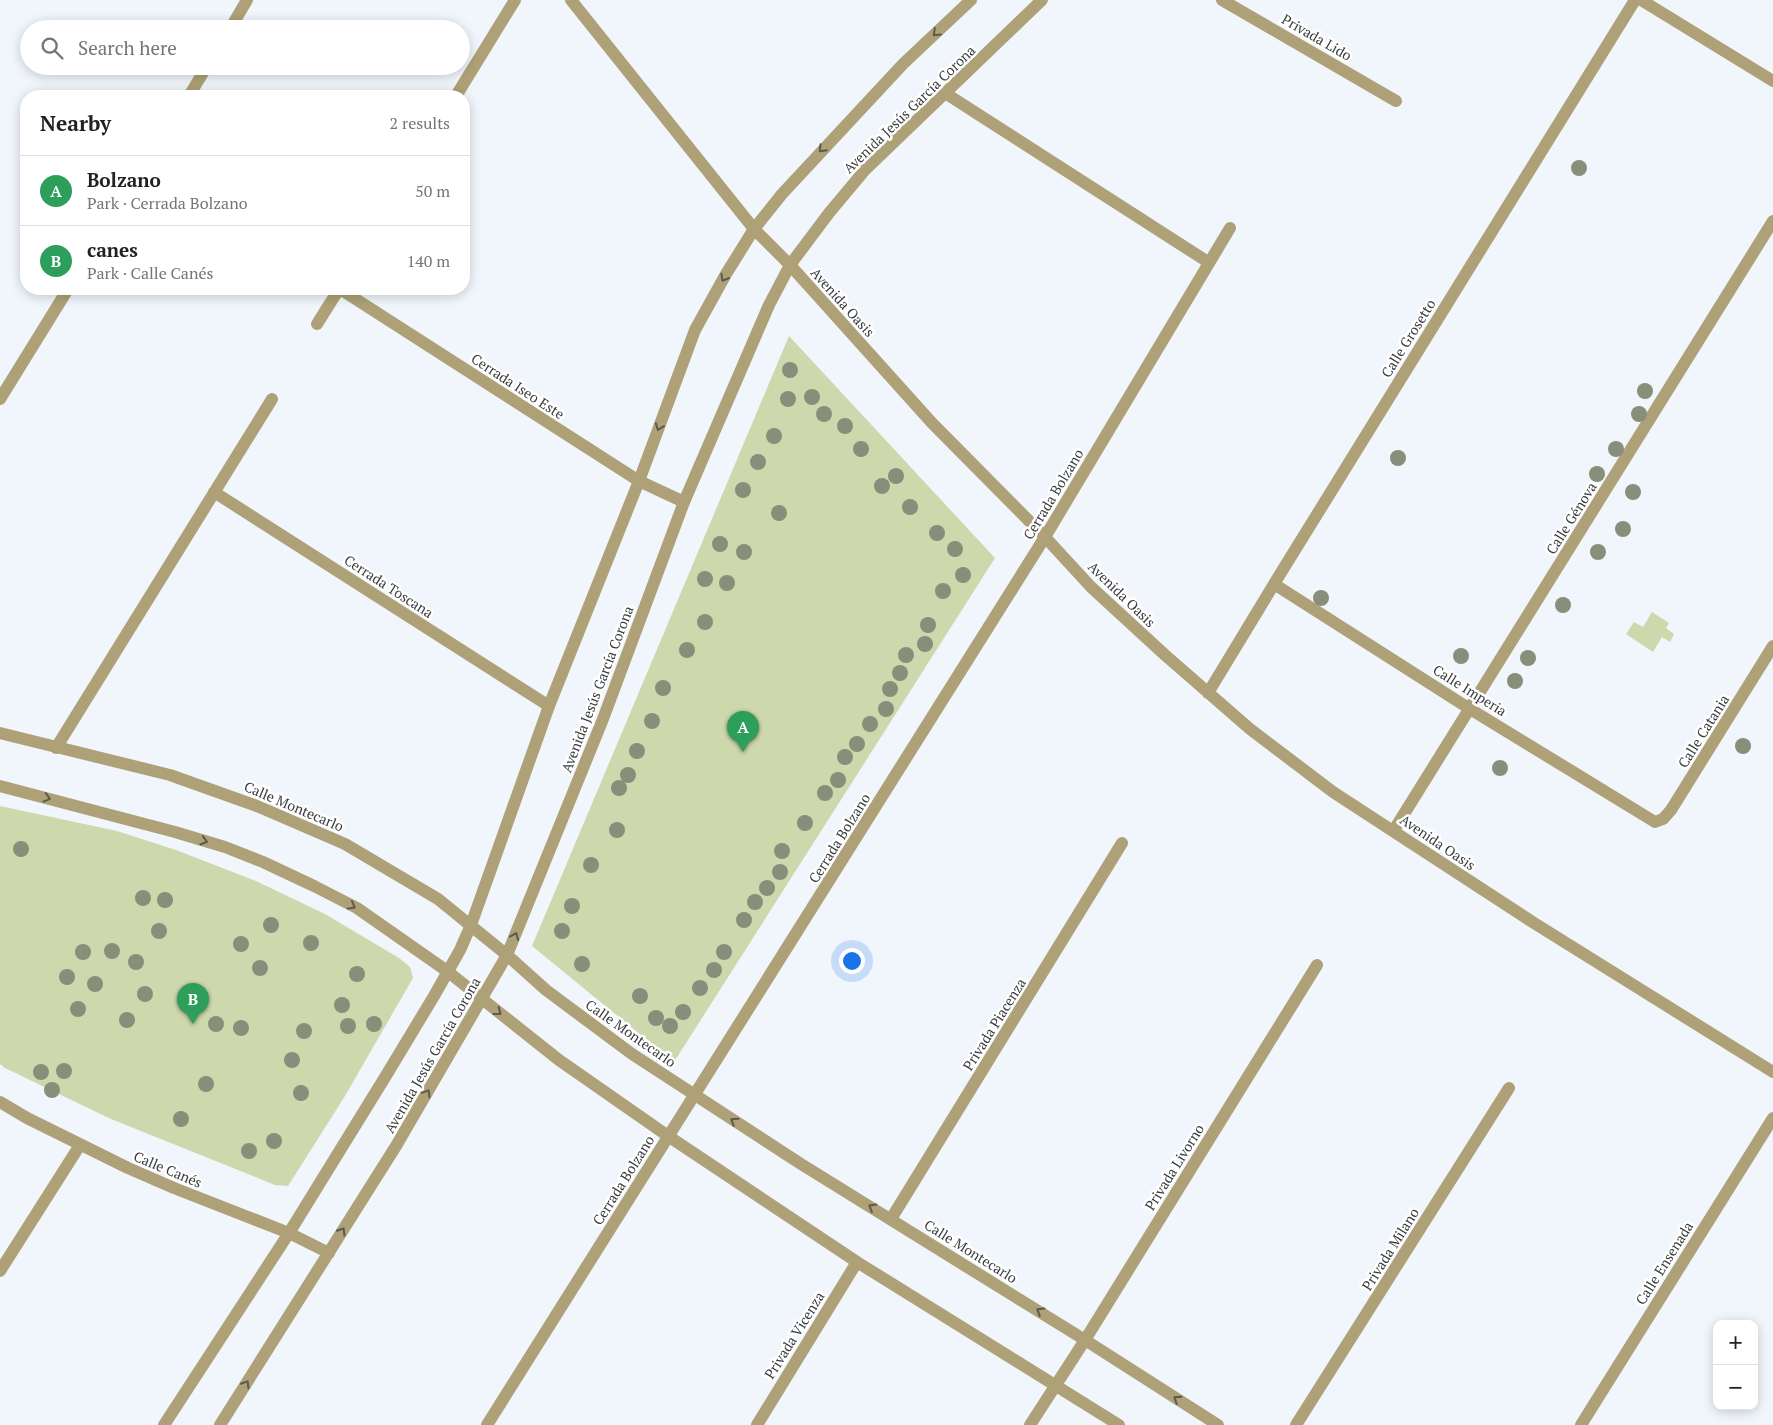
<!DOCTYPE html>
<html lang="en">
<head>
<meta charset="utf-8">
<style>
	:root { --surface:#fff; --page:#f6f6f6; --text:#202124; --muted:#757577; --line:#e0e0e0; --accent:#ea580c }
	body { margin:0; font-family:"PT Serif",serif; background:var(--page); color:var(--text) }
	.controls { position:absolute; right:15px; bottom:15px; display:grid; overflow:hidden; border-radius:10px; box-shadow:0 2px 12px #0003 }
	.controls button { width:45px; height:45px; display:grid; place-items:center; padding:0; border:0; border-bottom:1px solid var(--line); background:var(--surface); color:var(--text); font:25px sans-serif }
	.you { position:absolute; left:851px; top:960px; width:18px; height:18px; margin:-12px; border:4px solid #fff; border-radius:50%; background:#1a73e8; box-shadow:0 0 0 8px #1a73e833 }
	.badge { display:grid; place-items:center; width:32px; height:32px; border-radius:50%; background:var(--accent); color:#fff; font-size:16px; font-weight:700 }
	.pin { position:absolute; translate:-50% -41px; filter:drop-shadow(0 1px 2px #0008) }
	.pin::after { content:''; position:absolute; top:26px; width:18px; height:15px; background:inherit; clip-path:polygon(0 0,100% 0,50% 100%) }
	.list { margin:0; padding:0; list-style:none }
	h2 { display:flex; justify-content:space-between; align-items:center; height:65px; margin:0; padding:0 20px; font-size:21px }
	h2 small { font-size:16px; font-weight:400; color:var(--muted) }
	.list li { display:grid; grid-template-columns:32px 1fr auto; gap:15px; align-items:center; box-sizing:border-box; height:70px; padding:0 20px; border-top:1px solid var(--line) }
	.list b { display:block; font-size:19px; white-space:nowrap }
	.list p { margin:0; font-size:16px; white-space:nowrap; color:var(--muted) }
	.list em { font-size:16px; font-style:normal; color:var(--muted) }
	.icon { flex:none; width:28px; height:28px; fill:none; stroke:currentColor; stroke-width:2; stroke-linecap:round; stroke-linejoin:round }
	.map { position:relative; flex:none; width:1773px; height:1425px; overflow:hidden }
	.search { position:absolute; background:var(--surface); box-shadow:0 2px 12px #0003; left:20px; top:20px; width:450px; height:55px; display:flex; align-items:center; gap:12px; box-sizing:border-box; padding:0 18px; border-radius:28px; color:var(--muted); font-size:19px }
	.panel { position:absolute; background:var(--surface); box-shadow:0 2px 12px #0003; left:20px; top:90px; width:450px; height:205px; border-radius:20px }
	.map>svg:first-child { display:block }
</style>
</head>
<body>
<div class="map">
<svg width="1773" height="1425" viewBox="0 0 1773 1425">
	<rect width="100%" height="100%" fill="#f1f6fc"/>
	<!-- green -->
	<path fill="#cdd8ad" d="M789 336 995 558 674 1062 532 946Z
		M1652 612 1669 623 1666 628 1674 634 1670 642 1662 637 1653 652 1626 634 1634 622 1643 627Z
		M0 806 117 831 176 850 256 881 325 914 399 958 410 967 413 978 345 1096 288 1186 275 1185 111 1119 5 1068 0 1064Z"/>
	<g fill="none" stroke-linecap="round" stroke-linejoin="round">
		<!-- minor -->
		<path stroke="#aea177" stroke-width="12" d="M571 0 754 229 790 265 932 423 1045 537 1091 587 1165 655 1250 729 1333 792 1534 923 1773 1072
			M1222 0 1396 101
			M1641 0 1773 81
			M230 29 247 0
			M945 93 1208 262
			M189 96 207 66
			M456 96 515 0
			M340 289 639 481 684 502
			M317 324 339 289
			M0 399 68 289
			M214 492 549 706
			M1274 584 1470 709 1655 822 1663 819 1671 810 1773 646
			M1208 693 1274 584 1635 0
			M56 748 272 399
			M1394 830 1773 221
			M0 1102 27 1118 128 1168 174 1188 289 1233 329 1253
			M891 1219 1122 843
			M0 1271 80 1145
			M487 1425 1045 537 1230 228
			M757 1425 857 1262
			M1030 1425 1085 1340 1317 965
			M1296 1425 1509 1088
			M1581 1425 1773 1118"/>
		<!-- tertiary -->
		<path stroke="#aea177" stroke-width="12" d="M0 733 170 775 257 806 345 844 438 899 507 955 546 990 632 1054 801 1164 1085 1340 1218 1425
			M0 786 175 832 225 847 263 862 314 886 357 908 447 971 559 1060 668 1136 857 1262 1119 1425
			M164 1425 289 1233 387 1074 434 996 460 950 471 925 549 706 639 481 695 330 726 274 754 229 782 194 903 64 971 0
			M220 1425 396 1146 507 955 603 719 684 502 769 305 790 265 829 213 865 170 1042 0"/>
	</g>
	<!-- trees -->
	<g fill="#878e7a">
		<circle cx="1579" cy="168" r="8"/>
		<circle cx="790" cy="370" r="8"/>
		<circle cx="1645" cy="391" r="8"/>
		<circle cx="812" cy="397" r="8"/>
		<circle cx="788" cy="399" r="8"/>
		<circle cx="824" cy="414" r="8"/>
		<circle cx="1639" cy="414" r="8"/>
		<circle cx="845" cy="426" r="8"/>
		<circle cx="774" cy="436" r="8"/>
		<circle cx="861" cy="449" r="8"/>
		<circle cx="1616" cy="449" r="8"/>
		<circle cx="1398" cy="458" r="8"/>
		<circle cx="758" cy="462" r="8"/>
		<circle cx="1597" cy="474" r="8"/>
		<circle cx="896" cy="476" r="8"/>
		<circle cx="882" cy="486" r="8"/>
		<circle cx="743" cy="490" r="8"/>
		<circle cx="1633" cy="492" r="8"/>
		<circle cx="910" cy="507" r="8"/>
		<circle cx="779" cy="513" r="8"/>
		<circle cx="1623" cy="529" r="8"/>
		<circle cx="937" cy="533" r="8"/>
		<circle cx="720" cy="544" r="8"/>
		<circle cx="955" cy="549" r="8"/>
		<circle cx="744" cy="552" r="8"/>
		<circle cx="1598" cy="552" r="8"/>
		<circle cx="963" cy="575" r="8"/>
		<circle cx="705" cy="579" r="8"/>
		<circle cx="727" cy="583" r="8"/>
		<circle cx="943" cy="591" r="8"/>
		<circle cx="1321" cy="598" r="8"/>
		<circle cx="1563" cy="605" r="8"/>
		<circle cx="705" cy="622" r="8"/>
		<circle cx="928" cy="625" r="8"/>
		<circle cx="925" cy="644" r="8"/>
		<circle cx="687" cy="650" r="8"/>
		<circle cx="906" cy="655" r="8"/>
		<circle cx="1461" cy="656" r="8"/>
		<circle cx="1528" cy="658" r="8"/>
		<circle cx="900" cy="673" r="8"/>
		<circle cx="1515" cy="681" r="8"/>
		<circle cx="663" cy="688" r="8"/>
		<circle cx="890" cy="689" r="8"/>
		<circle cx="886" cy="709" r="8"/>
		<circle cx="652" cy="721" r="8"/>
		<circle cx="870" cy="724" r="8"/>
		<circle cx="857" cy="744" r="8"/>
		<circle cx="1743" cy="746" r="8"/>
		<circle cx="637" cy="751" r="8"/>
		<circle cx="845" cy="757" r="8"/>
		<circle cx="1500" cy="768" r="8"/>
		<circle cx="628" cy="775" r="8"/>
		<circle cx="838" cy="780" r="8"/>
		<circle cx="619" cy="788" r="8"/>
		<circle cx="825" cy="793" r="8"/>
		<circle cx="805" cy="823" r="8"/>
		<circle cx="617" cy="830" r="8"/>
		<circle cx="21" cy="849" r="8"/>
		<circle cx="782" cy="851" r="8"/>
		<circle cx="591" cy="865" r="8"/>
		<circle cx="780" cy="872" r="8"/>
		<circle cx="767" cy="888" r="8"/>
		<circle cx="143" cy="898" r="8"/>
		<circle cx="165" cy="900" r="8"/>
		<circle cx="755" cy="902" r="8"/>
		<circle cx="572" cy="906" r="8"/>
		<circle cx="744" cy="920" r="8"/>
		<circle cx="271" cy="925" r="8"/>
		<circle cx="159" cy="931" r="8"/>
		<circle cx="562" cy="931" r="8"/>
		<circle cx="311" cy="943" r="8"/>
		<circle cx="241" cy="944" r="8"/>
		<circle cx="112" cy="951" r="8"/>
		<circle cx="83" cy="952" r="8"/>
		<circle cx="724" cy="952" r="8"/>
		<circle cx="136" cy="962" r="8"/>
		<circle cx="582" cy="964" r="8"/>
		<circle cx="260" cy="968" r="8"/>
		<circle cx="714" cy="970" r="8"/>
		<circle cx="357" cy="974" r="8"/>
		<circle cx="67" cy="977" r="8"/>
		<circle cx="95" cy="984" r="8"/>
		<circle cx="700" cy="988" r="8"/>
		<circle cx="145" cy="994" r="8"/>
		<circle cx="640" cy="996" r="8"/>
		<circle cx="342" cy="1005" r="8"/>
		<circle cx="78" cy="1009" r="8"/>
		<circle cx="683" cy="1012" r="8"/>
		<circle cx="656" cy="1018" r="8"/>
		<circle cx="127" cy="1020" r="8"/>
		<circle cx="216" cy="1024" r="8"/>
		<circle cx="374" cy="1024" r="8"/>
		<circle cx="348" cy="1026" r="8"/>
		<circle cx="670" cy="1026" r="8"/>
		<circle cx="241" cy="1028" r="8"/>
		<circle cx="304" cy="1031" r="8"/>
		<circle cx="292" cy="1060" r="8"/>
		<circle cx="64" cy="1071" r="8"/>
		<circle cx="41" cy="1072" r="8"/>
		<circle cx="206" cy="1084" r="8"/>
		<circle cx="52" cy="1090" r="8"/>
		<circle cx="301" cy="1093" r="8"/>
		<circle cx="181" cy="1119" r="8"/>
		<circle cx="274" cy="1141" r="8"/>
		<circle cx="249" cy="1151" r="8"/>
	</g>
	<!-- one-way arrows -->
	<defs><path id="oneway-chevron" d="M-2-3.5L2.5 0L-2 3.5" fill="none" stroke-width="1.6" stroke-linecap="round" stroke-linejoin="round" transform="scale(1.25)"/></defs>
	<g stroke="#5c5a4e">
		<use href="#oneway-chevron" transform="translate(936 33) rotate(137)"/>
		<use href="#oneway-chevron" transform="translate(822 149) rotate(134)"/>
		<use href="#oneway-chevron" transform="translate(724 278) rotate(120)"/>
		<use href="#oneway-chevron" transform="translate(659 427) rotate(110)"/>
		<use href="#oneway-chevron" transform="translate(47 798) rotate(15)"/>
		<use href="#oneway-chevron" transform="translate(204 841) rotate(17)"/>
		<use href="#oneway-chevron" transform="translate(352 906) rotate(29)"/>
		<use href="#oneway-chevron" transform="translate(515 936) rotate(-67)"/>
		<use href="#oneway-chevron" transform="translate(498 1012) rotate(38)"/>
		<use href="#oneway-chevron" transform="translate(427 1093) rotate(-59)"/>
		<use href="#oneway-chevron" transform="translate(734 1121) rotate(-147)"/>
		<use href="#oneway-chevron" transform="translate(872 1207) rotate(-149)"/>
		<use href="#oneway-chevron" transform="translate(342 1231) rotate(-58)"/>
		<use href="#oneway-chevron" transform="translate(1040 1311) rotate(-148)"/>
		<use href="#oneway-chevron" transform="translate(246 1384) rotate(-58)"/>
		<use href="#oneway-chevron" transform="translate(1177 1399) rotate(-147)"/>
	</g>
	<g text-anchor="middle" dominant-baseline="central" stroke-width="5" stroke-linejoin="round" paint-order="stroke">
		<!-- street labels -->
		<g font-size="14" fill="#393b3d" stroke="#fff">
			<text transform="translate(1317 37) rotate(30)">Privada Lido</text>
			<text transform="translate(909 109) rotate(-44)">Avenida Jesús García Corona</text>
			<text transform="translate(843 302) rotate(48)">Avenida Oasis</text>
			<text transform="translate(1408 338) rotate(-58)">Calle Grosetto</text>
			<text transform="translate(518 386) rotate(33)">Cerrada Iseo Este</text>
			<text transform="translate(1053 494) rotate(-59)">Cerrada Bolzano</text>
			<text transform="translate(1571 518) rotate(-58)">Calle Génova</text>
			<text transform="translate(389 586) rotate(33)">Cerrada Toscana</text>
			<text transform="translate(1122 594) rotate(44)">Avenida Oasis</text>
			<text transform="translate(597 689) rotate(-69)">Avenida Jesús García Corona</text>
			<text transform="translate(1470 690) rotate(32)">Calle Imperia</text>
			<text transform="translate(1703 731) rotate(-58)">Calle Catania</text>
			<text transform="translate(294 806) rotate(23)">Calle Montecarlo</text>
			<text transform="translate(839 838) rotate(-58)">Cerrada Bolzano</text>
			<text transform="translate(1438 842) rotate(34)">Avenida Oasis</text>
			<text transform="translate(994 1024) rotate(-58)">Privada Piacenza</text>
			<text transform="translate(631 1033) rotate(35)">Calle Montecarlo</text>
			<text transform="translate(432 1055) rotate(-60)">Avenida Jesús García Corona</text>
			<text transform="translate(1174 1167) rotate(-58)">Privada Livorno</text>
			<text transform="translate(168 1169) rotate(23)">Calle Canés</text>
			<text transform="translate(623 1180) rotate(-58)">Cerrada Bolzano</text>
			<text transform="translate(1390 1249) rotate(-58)">Privada Milano</text>
			<text transform="translate(971 1251) rotate(32)">Calle Montecarlo</text>
			<text transform="translate(1664 1263) rotate(-58)">Calle Ensenada</text>
			<text transform="translate(794 1335) rotate(-58)">Privada Vicenza</text>
		</g>
	</g>
</svg>
<div class="controls">
<button>+</button>
<button>−</button>
</div>
<div class="you"></div>
<div class="pin badge" style="left:743px;top:752px;background:#2e9e5b">A</div>
<div class="pin badge" style="left:193px;top:1024px;background:#2e9e5b">B</div>
<div class="search"><svg class="icon" aria-label="search" viewBox="0 0 24 24"><circle cx="10" cy="10" r="6"/><path d="M15 15l6 6"/></svg>Search here</div>
<section class="panel">
<h2>Nearby<small>2 results</small></h2>
<ul class="list">
<li><span class="badge" style="background:#2e9e5b">A</span><div><b>Bolzano</b><p>Park · Cerrada Bolzano</p></div><em>50 m</em></li>
<li><span class="badge" style="background:#2e9e5b">B</span><div><b>canes</b><p>Park · Calle Canés</p></div><em>140 m</em></li>
</ul>
</section>
</div>
</body>
</html>
